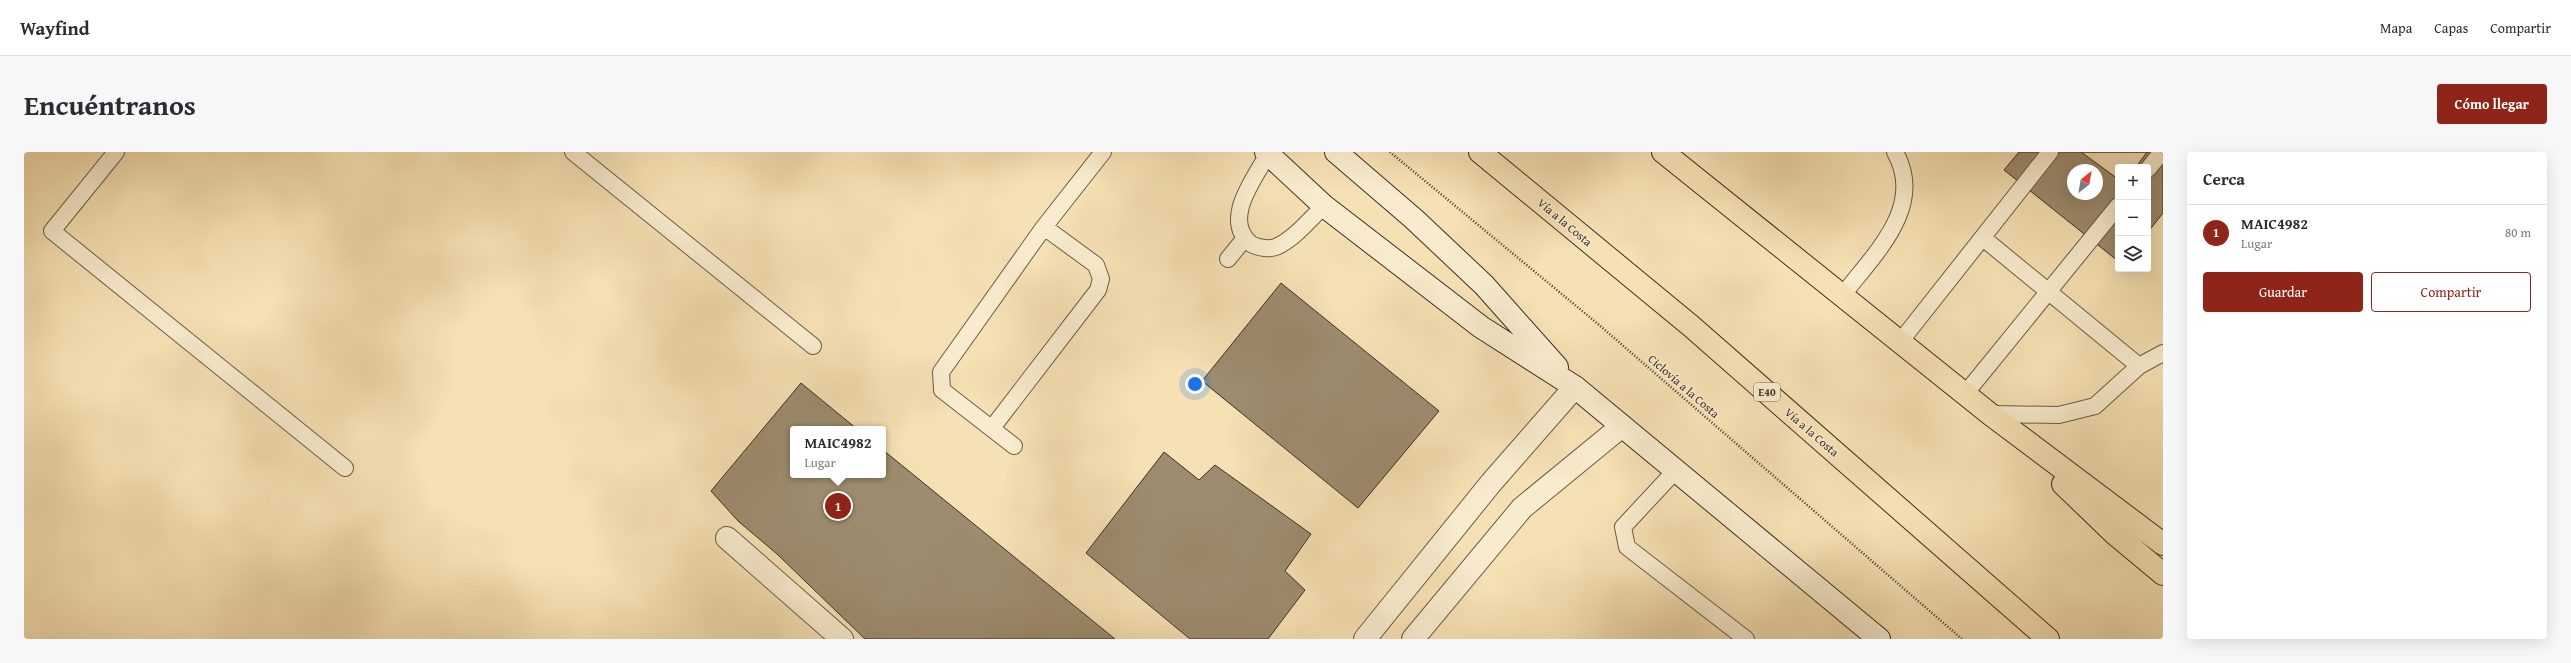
<!DOCTYPE html>
<html lang="es">
<head>
<meta charset="utf-8">
<style>
	:root { --surface:#fff; --page:#f7f7f7; --text:#2b2b33; --muted:#7c7c81; --line:#e1e1e2; --accent:#8f2418 }
	body { margin:0; font-family:"Gentium Book Plus",serif; background:var(--page); color:var(--text) }
	.controls { position:absolute; right:12px; top:12px; display:grid; overflow:hidden; border-radius:4px; box-shadow:0 4px 16px #0002 }
	.controls button { width:36px; height:36px; display:grid; place-items:center; padding:0; border:0; border-bottom:1px solid var(--line); background:var(--surface); color:var(--text); font:20px sans-serif }
	.compass { position:absolute; left:2043px; top:12px; width:36px; height:36px; border-radius:50%; background:var(--surface); box-shadow:0 4px 16px #0002; rotate:31deg }
	.you { position:absolute; left:1171px; top:232px; width:14px; height:14px; margin:-10px; border:3px solid #fff; border-radius:50%; background:#1a73e8; box-shadow:0 0 0 6px #1a73e833 }
	.badge { display:grid; place-items:center; width:26px; height:26px; border-radius:50%; background:var(--accent); color:#fff; font-size:13px; font-weight:700 }
	.pin { position:absolute; translate:-50% -50%; border:2px solid #fff; box-shadow:0 1px 4px #0006 }
	.popup { position:absolute; left:766px; top:274px; width:96px; height:52px; box-sizing:border-box; display:grid; place-content:center; border-radius:4px; background:var(--surface); filter:drop-shadow(0 1px 3px #0005); font-size:13px; white-space:nowrap; color:var(--muted) }
	.popup b { font-size:15px; color:var(--text) }
	.popup::after { content:''; position:absolute; left:50%; top:100%; margin-left:-8px; border:8px solid transparent; border-top-color:var(--surface) }
	.list { margin:0; padding:0; list-style:none }
	h2 { display:flex; justify-content:space-between; align-items:center; height:52px; margin:0; padding:0 16px; font-size:17px }
	h2 small { font-size:13px; font-weight:400; color:var(--muted) }
	.list li { display:grid; grid-template-columns:26px 1fr auto; gap:12px; align-items:center; box-sizing:border-box; height:56px; padding:0 16px; border-top:1px solid var(--line) }
	.list b { display:block; font-size:15px; white-space:nowrap }
	.list p { margin:0; font-size:13px; white-space:nowrap; color:var(--muted) }
	.list em { font-size:13px; font-style:normal; color:var(--muted) }
	.actions { display:flex; gap:8px; padding:12px 16px }
	.actions a { flex:1; padding:9px 0; border:1px solid var(--accent); border-radius:4px; text-align:center; font-size:14px; color:var(--accent) }
	.actions .main { background:var(--accent); color:#fff }
	.icon { flex:none; width:22px; height:22px; fill:none; stroke:currentColor; stroke-width:2; stroke-linecap:round; stroke-linejoin:round }
	.map { position:relative; flex:none; width:2139px; height:487px; overflow:hidden; border-radius:4px }
	header { display:flex; align-items:center; gap:24px; box-sizing:border-box; height:56px; padding:0 20px; background:var(--surface); border-bottom:1px solid var(--line) }
	header strong { font-size:19px }
	nav { display:flex; gap:22px; margin-inline-start:auto; font-size:14px }
	.intro { display:flex; align-items:center; justify-content:space-between; box-sizing:border-box; height:96px; padding:0 24px }
	h1 { margin:0; font-size:28px }
	.button { padding:10px 18px; border-radius:4px; background:var(--accent); color:#fff; font-size:14px; font-weight:700 }
	main { display:flex; gap:24px; padding:0 24px }
	aside { flex:1; background:var(--surface); border-radius:4px; box-shadow:0 4px 16px #0002 }
	.map>svg:first-child { display:block }
</style>
</head>
<body>
<header>
<strong>Wayfind</strong>
<nav><a>Mapa</a><a>Capas</a><a>Compartir</a></nav>
</header>
<div class="intro"><h1>Encuéntranos</h1><a class="button">Cómo llegar</a></div>
<main>
<div class="map">
<svg width="2139" height="487" viewBox="0 0 2139 487">
	<rect width="100%" height="100%" fill="#f6e1b4"/>
	<filter id="stains"><feTurbulence type="fractalNoise" baseFrequency=".005" numOctaves="4"/><feColorMatrix values="0 0 0 0 .2 0 0 0 0 .09 0 0 0 0 .02 0 0 0 .5 -.17"/></filter>
	<radialGradient id="worn" r=".72"><stop offset=".6" stop-color="#630" stop-opacity="0"/><stop offset="1" stop-color="#630" stop-opacity=".3"/></radialGradient>
	<!-- building -->
	<path fill="#9d8c6f" stroke="#3c2f25" fill-rule="evenodd" d="M1995 0H2139V61L2124 80V15H2094V109L1980 18ZM2049 18H2073V42H2049Z
		M2057 0H2123L2112 15H2094V27Z
		M1257 131 1415 259 1334 356 1178 229Z
		M777 231 833 277H769V323H859V298L1091 487H841L753 402 714 369 687 339Z
		M1140 300 1175 328 1191 313 1287 382 1261 419 1281 438 1244 487H1166L1062 401Z"/>
	<g fill="none" stroke-linecap="round" stroke-linejoin="round">
		<defs>
			<path id="lane" d="M92 0 28 79 321 316
				M549 0 789 194
				M1244 2C1231 26 1197 68 1227 92 1234 96 1247 98 1254 94 1271 86 1286 67 1300 54
				M2124 17 2138 0
				M1959 86 2115 214
				M1204 107 1221 86
				M1818 144C1850 102 1902 55 1871 0
				M1876 190 2026 0
				M1941 242 2094 54
				M1966 262 2035 263 2071 254 2115 214 2139 201
				M968 276 1074 138 1077 127 1072 113 1020 75
				M990 294 918 238 917 220 1020 75 1079 0
				M1652 318 1599 375 1603 395 1722 487"/>
			<path id="street" d="M703 386 818 487
				M1341 487 1467 331 1551 235
				M1389 487 1498 356 1598 274"/>
			<path id="secondary" d="M1242 0 1300 54 1457 175 1551 235 1855 487
				M1312 0 1390 67 1460 133 1533 215"/>
			<path id="highway" d="M1456 0 1667 174 2024 487
				M1639 0 1966 262 2139 392
				M2039 332 2091 382 2139 422"/>
		</defs>
		<!-- lane casing -->
		<use href="#lane" stroke="#6a5c49" stroke-width="18"/>
		<!-- street casing -->
		<use href="#street" stroke="#6a5c49" stroke-width="24"/>
		<!-- secondary casing -->
		<use href="#secondary" stroke="#3c2f25" stroke-width="24"/>
		<!-- highway casing -->
		<use href="#highway" stroke="#3c2f25" stroke-width="24"/>
		<!-- path -->
		<path stroke="#3c2f25" stroke-width="2.5" stroke-dasharray="1 2" stroke-linecap="butt" d="M1366 0 1574 172 1938 487"/>
		<!-- lane -->
		<use href="#lane" stroke="#f9ecce" stroke-width="16"/>
		<!-- street -->
		<use href="#street" stroke="#f9ecce" stroke-width="22"/>
		<!-- secondary -->
		<use href="#secondary" stroke="#f9ecce" stroke-width="22"/>
		<!-- highway -->
		<use href="#highway" stroke="#f6e1b4" stroke-width="22"/>
	</g>
	<g text-anchor="middle" dominant-baseline="central" stroke-width="3" stroke-linejoin="round" paint-order="stroke">
		<!-- shield labels -->
		<rect fill="#f9ecce" stroke="#756858" stroke-width="1" x="1730" y="231" width="26" height="18" rx="3"/>
		<g font-size="11" font-weight="bold" fill="#3c2f25">
			<text x="1743" y="240">E40</text>
		</g>
		<!-- street labels -->
		<g font-size="12" fill="#3c2f25" stroke="#f9ecce">
			<text transform="translate(1541 70) rotate(40)">Vía a la Costa</text>
			<text transform="translate(1660 234) rotate(41)">Ciclovía a la Costa</text>
			<text transform="translate(1788 280) rotate(41)">Vía a la Costa</text>
		</g>
	</g>
	<rect width="100%" height="100%" filter="url(#stains)"/>
	<rect width="100%" height="100%" fill="url(#worn)"/>
</svg>
<div class="controls">
<button>+</button>
<button>−</button>
<button><svg class="icon" aria-label="layers" viewBox="0 0 24 24"><path d="M12 4l9 5-9 5-9-5zM3 14l9 5 9-5"/></svg></button>
</div>
<svg class="compass" viewBox="-18 -18 36 36"><path d="M0-13l5 13h-10z" fill="#e53935"/><path d="M0 13l5-13h-10z" fill="#7c7c81"/></svg>
<div class="you"></div>
<div class="pin badge" style="left:814px;top:354px">1</div>
<div class="popup"><b>MAIC4982</b>Lugar</div>
</div>
<aside>
<h2>Cerca<small></small></h2>
<ul class="list">
<li><span class="badge">1</span><div><b>MAIC4982</b><p>Lugar</p></div><em>80 m</em></li>
</ul>
<div class="actions"><a class="main">Guardar</a><a>Compartir</a></div>
</aside>
</main>
</body>
</html>
